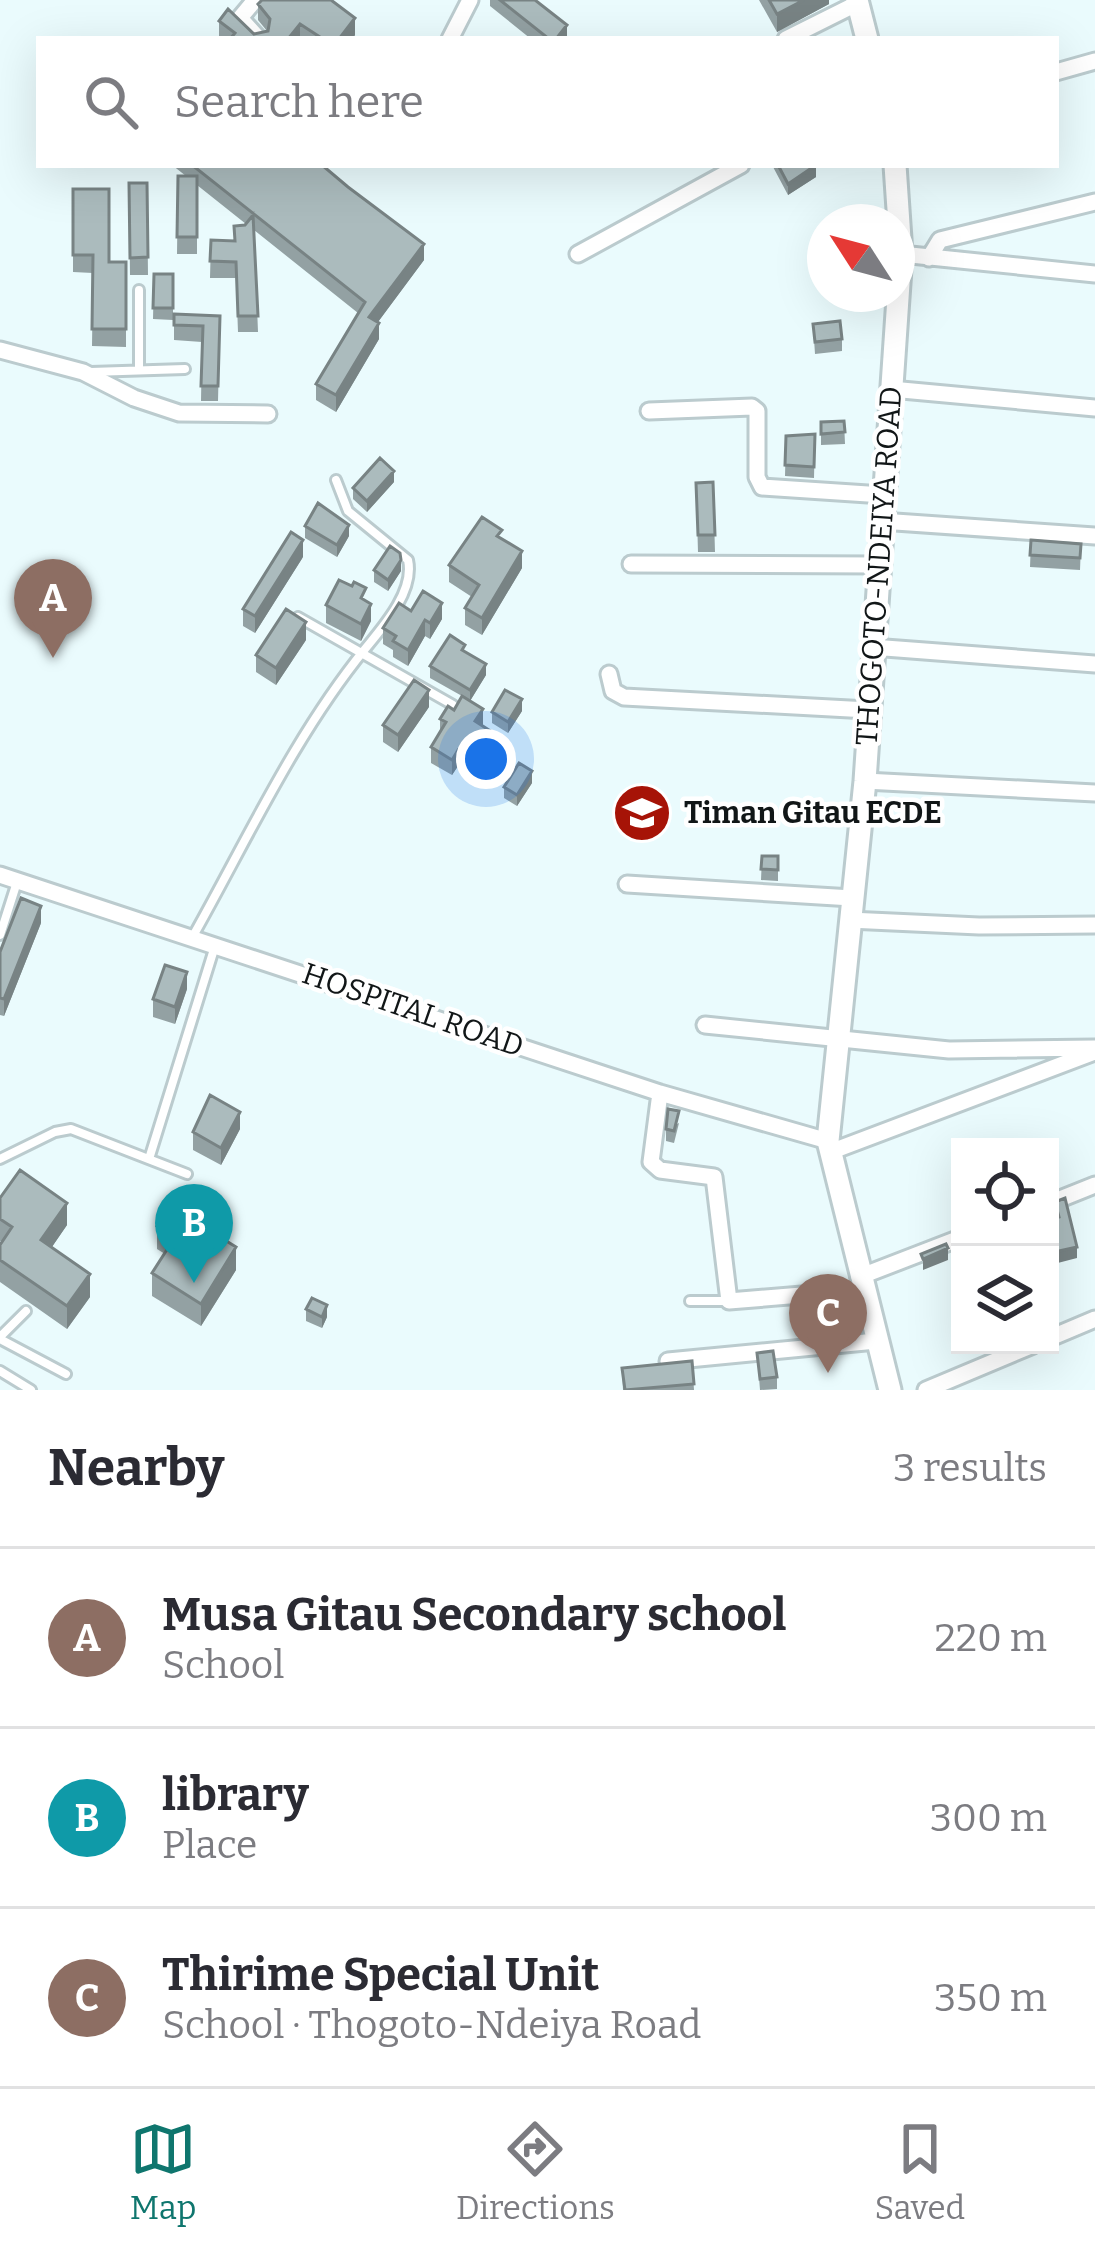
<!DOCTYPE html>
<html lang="en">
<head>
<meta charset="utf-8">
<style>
	:root { --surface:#fff; --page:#f2f2f3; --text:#2b2b33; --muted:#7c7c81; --line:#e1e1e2; --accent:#0f766e }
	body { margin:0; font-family:Bitter,serif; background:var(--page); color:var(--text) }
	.controls { position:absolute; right:36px; bottom:36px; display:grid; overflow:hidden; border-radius:0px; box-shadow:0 12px 48px #0002 }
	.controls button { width:108px; height:108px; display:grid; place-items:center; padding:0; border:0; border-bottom:3px solid var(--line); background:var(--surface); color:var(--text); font:60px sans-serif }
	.compass { position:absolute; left:807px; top:204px; width:108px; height:108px; border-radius:50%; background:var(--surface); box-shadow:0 12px 48px #0002; rotate:306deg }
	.you { position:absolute; left:486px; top:759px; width:42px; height:42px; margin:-30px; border:9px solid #fff; border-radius:50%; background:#1a73e8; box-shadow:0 0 0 18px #1a73e833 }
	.badge { display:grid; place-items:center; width:78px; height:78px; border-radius:50%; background:var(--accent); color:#fff; font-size:39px; font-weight:700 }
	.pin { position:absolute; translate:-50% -99px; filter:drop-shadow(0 3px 6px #0008) }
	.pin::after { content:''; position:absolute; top:63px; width:42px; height:36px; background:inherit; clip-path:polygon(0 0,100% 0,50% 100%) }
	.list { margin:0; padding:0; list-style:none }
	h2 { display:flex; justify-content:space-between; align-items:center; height:156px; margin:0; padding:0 48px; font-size:51px }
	h2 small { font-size:39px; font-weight:400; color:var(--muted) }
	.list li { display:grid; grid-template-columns:78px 1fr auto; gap:36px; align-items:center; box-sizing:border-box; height:180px; padding:0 48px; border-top:3px solid var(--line) }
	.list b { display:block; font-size:45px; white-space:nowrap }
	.list p { margin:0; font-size:39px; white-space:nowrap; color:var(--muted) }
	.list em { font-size:39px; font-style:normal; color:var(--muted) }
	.icon { flex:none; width:66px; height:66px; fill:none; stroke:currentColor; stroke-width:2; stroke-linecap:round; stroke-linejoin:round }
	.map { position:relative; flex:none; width:1095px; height:1390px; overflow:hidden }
	.search { position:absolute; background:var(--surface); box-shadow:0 12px 48px #0002; left:36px; right:36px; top:36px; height:132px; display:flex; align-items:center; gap:30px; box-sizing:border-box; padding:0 42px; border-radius:0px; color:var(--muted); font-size:45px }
	.sheet { height:696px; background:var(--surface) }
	nav { display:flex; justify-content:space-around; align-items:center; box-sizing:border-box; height:168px; border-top:3px solid var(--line); background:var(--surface); font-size:33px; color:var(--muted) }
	nav a { display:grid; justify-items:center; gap:6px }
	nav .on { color:var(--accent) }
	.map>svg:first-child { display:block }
</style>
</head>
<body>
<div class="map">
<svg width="1095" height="1390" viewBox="0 0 1095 1390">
	<rect width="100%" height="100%" fill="#eafbfd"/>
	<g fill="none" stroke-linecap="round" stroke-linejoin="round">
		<defs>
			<path id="service" d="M139 370V290
				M91 372 185 369
				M298 617 453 705
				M0 935 17 882
				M193 936C247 840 295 735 365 649 383 627 415 591 408 560L348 511 336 480
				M0 1159 55 1132 71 1129 187 1174
				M149 1159 215 946
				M690 1301H727
				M0 1337 26 1311
				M0 1339 66 1374
				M0 1371 31 1390"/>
			<path id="minor" d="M255 0 240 18 259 39
				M450 39 470 0
				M786 39 858 3
				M1056 72 1095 61
				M578 254 741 165
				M901 254 1095 274
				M929 258 940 240 1095 202
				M0 350 83 372 134 398 179 413 268 414
				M891 389 1095 408
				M649 411 752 407 757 411V477L762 487 883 495
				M881 521 1095 536
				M631 564 877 565
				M872 647 1095 664
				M609 674 613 691 624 697 868 710
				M865 781 1095 793
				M0 875 660 1093 828 1141
				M627 884 852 898
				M849 920 979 926 1095 925
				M705 1025 949 1050 1095 1048
				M660 1093 651 1162 660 1170 714 1177 729 1301 862 1290
				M830 1152 1092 1053
				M1050 1203 1095 1185
				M859 1277 960 1238
				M1050 1338 1095 1319
				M668 1361 876 1341
				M926 1390 1033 1345"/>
			<path id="secondary" d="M857 0 867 39
				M890 1390 828 1141 865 781 901 254 895 165"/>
		</defs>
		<!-- service casing -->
		<use href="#service" stroke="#bbcbce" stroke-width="14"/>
		<!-- minor casing -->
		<use href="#minor" stroke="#bbcbce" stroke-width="21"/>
		<!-- secondary casing -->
		<use href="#secondary" stroke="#bbcbce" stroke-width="27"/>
		<!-- service -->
		<use href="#service" stroke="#fff" stroke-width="8"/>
		<!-- minor -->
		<use href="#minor" stroke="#fff" stroke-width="15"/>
		<!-- secondary -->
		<use href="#secondary" stroke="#fff" stroke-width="21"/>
	</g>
	<!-- wall -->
	<path fill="#93a1a3" d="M490 0H535L567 39H531L490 6Z
		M759 0H829V4L777 32Z
		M258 4 355 35 352 39 219 38V21L254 34 267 31 258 20Z
		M172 165H322L424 260 378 322 379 339 336 412 316 400V384L358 313 254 230 258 332H238L236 278H210L211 240 234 241 246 224 197 185V254H177L178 176H186Z
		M772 165H816V177L788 195Z
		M129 183H147L148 275H130Z
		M73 189 109 262H126V347L92 346 93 273 73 272Z
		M154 274H173V320L153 319Z
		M174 314 220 316 218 401H201L202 342 174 340Z
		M813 324 842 339V351L815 354Z
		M844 421 845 444 821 445V422Z
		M815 434 814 478 785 476 786 436Z
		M394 482 367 512 353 499V488Z
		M713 482 715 552H698L696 483Z
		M305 526 349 536 337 557 305 538Z
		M502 539 522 568 482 635 465 625V608L472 597 449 582V565Z
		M1031 540 1081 544 1080 570 1030 567Z
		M303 557 255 633 243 626V609Z
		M374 570 401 571 388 591 374 582Z
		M366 601 371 621 361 641 326 623V605Z
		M411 611 442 619 430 639 425 636 408 666 393 657V650L383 644V628Z
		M306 640 276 685 256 672V655Z
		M465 651 486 675 470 701 495 750 477 778 458 766 452 775 431 763V747L440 731V719L454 710 462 696 430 678V666Z
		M429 707 398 752 383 742V725Z
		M522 711 508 733 492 723V712Z
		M532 783 517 806 504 798V787Z
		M762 856H778V881L761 880Z
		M41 923 4 1016 0 1015V952Z
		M187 989 175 1024 153 1017V999Z
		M679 1123 674 1143 666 1141V1129Z
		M240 1129 221 1165 193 1150V1132Z
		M0 1198 67 1225 51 1248 90 1297 67 1329 0 1282V1245L2 1242 0 1241Z
		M157 1226 236 1270 201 1326 152 1296V1273L165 1254 157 1249Z
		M306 1309 327 1317 322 1328 306 1321Z
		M757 1353 777 1377V1389L760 1390Z
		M692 1361 694 1390H623L622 1368Z"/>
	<!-- shaded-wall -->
	<path fill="#788384" d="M804 0H829V4L777 32V14Z
		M355 18V35L352 39H339Z
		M300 24V39H288Z
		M567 25V39H556Z
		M816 165V177L788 195V184Z
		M424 244V260L369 334V317Z
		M379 323V339L336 412V395Z
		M394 471V482L367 512V501Z
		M349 525V536L337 557V545Z
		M303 540V557L255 633V616Z
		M522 551V568L482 635V618Z
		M401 560V571L388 591V580Z
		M442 603V619L430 639V623Z
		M371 604V621L361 641V624Z
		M425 620V636L408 666V650Z
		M306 622V640L276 685V668Z
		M486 664V675L470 701V690Z
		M429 690V707L398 752V735Z
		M522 699V711L508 733V722Z
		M483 709V725L475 737V721Z
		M495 734V750L477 778V762Z
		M458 750V766L452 775V760Z
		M532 771V783L517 806V795Z
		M41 906V923L4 1016V999Z
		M187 972V989L175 1024V1007Z
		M240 1112V1129L221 1165V1148Z
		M67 1203V1225L41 1263V1240Z
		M236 1247V1270L201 1326V1304Z
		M1077 1247V1258L1050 1265V1253Z
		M948 1248V1260L923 1270V1259Z
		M90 1274V1297L67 1329V1306Z
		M327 1305V1317L322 1328V1317Z"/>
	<!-- building -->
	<path fill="#abbbbd" stroke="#788384" stroke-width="3" d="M262 0H331L355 18 339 39H323L300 24 288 39H230L235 33 219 21 228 9 254 34 268 31 270 19 258 4Z
		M500 0H535L567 25 556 39H549Z
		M769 0H804L777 14Z
		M192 165H322L348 187 424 244 369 317 379 323 336 395 316 384 365 302Z
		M778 165H816L788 184Z
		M178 176H197V237H177Z
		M129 183H147L148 257 130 258Z
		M73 189H109V262H126V329H92L93 255H73Z
		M253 215 258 316H238L236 262 210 261 211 240 235 241 234 226 245 225Z
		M154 274H173V308H153Z
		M174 314 220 316 218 386H201L203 326 174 325Z
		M840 321 842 339 815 342 813 324Z
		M844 421 845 432 821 434V422Z
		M815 434 814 467 785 465 786 436Z
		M380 458 394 471 367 501 353 488Z
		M713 482 715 535H698L696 483Z
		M318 503 349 525 337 545 305 526Z
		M482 517 502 530 497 536 522 551 482 618 465 608 479 585 449 565Z
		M291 532 303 540 255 616 243 609Z
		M1031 540 1081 544 1080 558 1030 555Z
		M390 546 400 553 401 560 388 580 374 570Z
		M339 580 352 586 354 582 366 588 361 598 371 604 361 624 326 605Z
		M423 591 442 603 430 623 425 620 408 650 393 641 396 636 383 628 399 603 411 611Z
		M286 609 306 622 276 668 256 655Z
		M450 635 465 645 462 650 486 664 470 690 430 666Z
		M414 680 429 690 398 735 383 725Z
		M505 690 522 699 508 722 492 712Z
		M462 696 483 709 475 721 495 734 477 762 458 750 452 760 431 747 446 722 440 719 448 706 454 710Z
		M519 763 532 771 517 795 504 787Z
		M762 856H778V870L761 869Z
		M21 898 41 906 4 999 0 998V952Z
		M165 965 187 972 175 1007 153 999Z
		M210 1095 240 1112 221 1148 193 1132Z
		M668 1109 679 1111 674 1131 666 1129Z
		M20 1170 67 1203 41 1240 90 1274 67 1306 0 1260V1245L12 1227 0 1219V1198Z
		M1065 1198 1077 1247 1050 1253V1220L1059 1217 1055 1202Z
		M170 1206 236 1247 201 1304 152 1273 175 1237 157 1226Z
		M946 1244 948 1248 923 1259 921 1254Z
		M312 1298 327 1305 322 1317 306 1309Z
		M773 1351 777 1377 760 1379 757 1353Z
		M692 1361 694 1384 625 1390 622 1368Z"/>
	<!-- icons -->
	<defs>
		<symbol id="school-disc" viewBox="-11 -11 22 22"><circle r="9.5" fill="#a61307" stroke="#fff"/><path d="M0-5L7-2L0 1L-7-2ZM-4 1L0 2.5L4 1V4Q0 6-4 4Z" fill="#fff"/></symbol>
	</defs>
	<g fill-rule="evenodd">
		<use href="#school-disc" x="609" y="780" width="66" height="66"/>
	</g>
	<g text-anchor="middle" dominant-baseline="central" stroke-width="9" stroke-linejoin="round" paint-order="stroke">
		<!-- street labels -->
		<g font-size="30" fill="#111617" stroke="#fff">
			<text transform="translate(879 566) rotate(-86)">THOGOTO-NDEIYA ROAD</text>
			<text transform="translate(413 1010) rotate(19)">HOSPITAL ROAD</text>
		</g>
		<!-- poi labels -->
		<g font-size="30" font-weight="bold" fill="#111617" stroke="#fff" text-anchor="start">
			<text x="684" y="813">Timan Gitau ECDE</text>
		</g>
	</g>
</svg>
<div class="controls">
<button><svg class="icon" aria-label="locate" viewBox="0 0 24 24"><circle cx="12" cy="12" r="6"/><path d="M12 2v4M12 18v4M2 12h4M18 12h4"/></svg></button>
<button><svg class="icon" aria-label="layers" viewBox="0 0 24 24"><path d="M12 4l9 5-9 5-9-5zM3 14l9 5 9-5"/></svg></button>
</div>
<svg class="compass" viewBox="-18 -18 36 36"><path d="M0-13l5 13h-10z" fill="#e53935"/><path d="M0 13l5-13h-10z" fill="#7c7c81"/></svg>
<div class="you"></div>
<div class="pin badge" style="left:53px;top:658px;background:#8d6e63">A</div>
<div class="pin badge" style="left:194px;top:1283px;background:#0f9aa8">B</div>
<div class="pin badge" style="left:828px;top:1373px;background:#8d6e63">C</div>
<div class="search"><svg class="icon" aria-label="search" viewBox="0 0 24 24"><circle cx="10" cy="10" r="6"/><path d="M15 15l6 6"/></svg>Search here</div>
</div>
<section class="sheet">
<h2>Nearby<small>3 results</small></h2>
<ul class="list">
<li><span class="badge" style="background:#8d6e63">A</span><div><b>Musa Gitau Secondary school</b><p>School</p></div><em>220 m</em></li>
<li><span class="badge" style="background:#0f9aa8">B</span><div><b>library</b><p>Place</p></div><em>300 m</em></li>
<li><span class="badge" style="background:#8d6e63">C</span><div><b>Thirime Special Unit</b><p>School · Thogoto-Ndeiya Road</p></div><em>350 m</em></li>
</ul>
</section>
<nav>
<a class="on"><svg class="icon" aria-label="map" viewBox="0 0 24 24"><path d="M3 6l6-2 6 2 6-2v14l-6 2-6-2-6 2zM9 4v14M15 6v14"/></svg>Map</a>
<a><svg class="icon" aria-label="directions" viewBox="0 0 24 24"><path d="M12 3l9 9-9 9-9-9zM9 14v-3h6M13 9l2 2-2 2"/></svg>Directions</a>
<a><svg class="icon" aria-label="saved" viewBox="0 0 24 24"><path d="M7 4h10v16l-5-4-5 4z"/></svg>Saved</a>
</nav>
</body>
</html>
